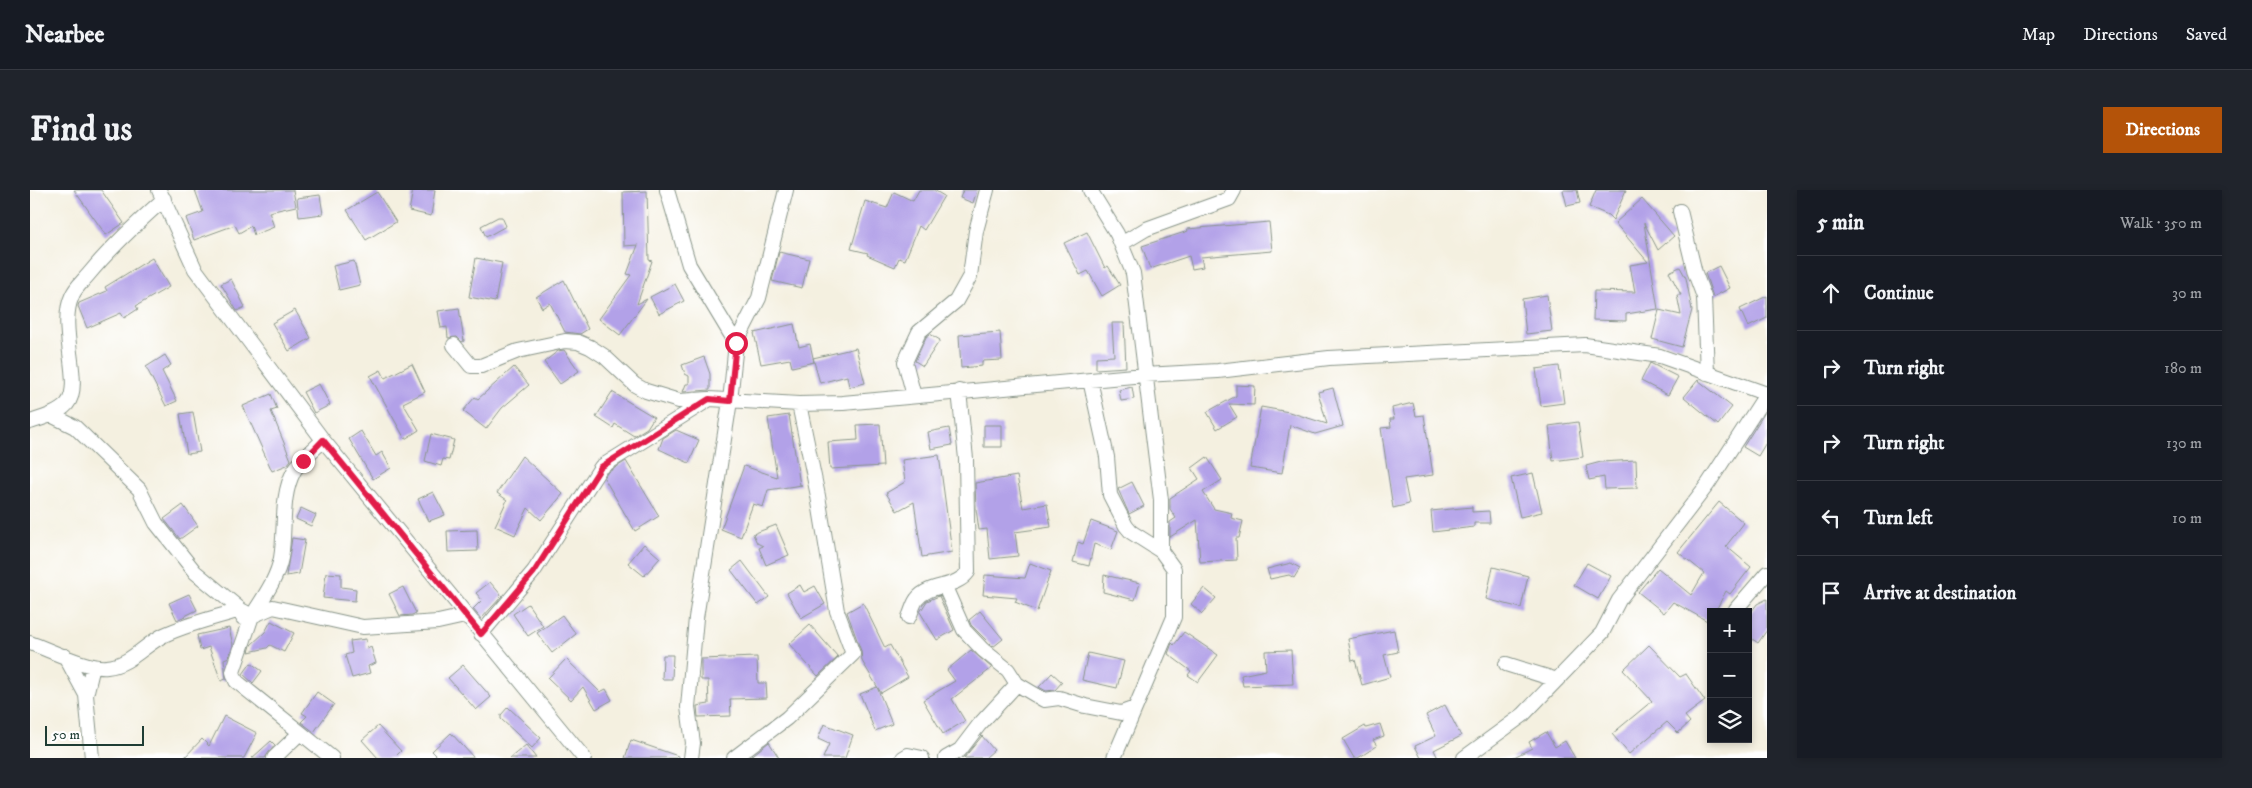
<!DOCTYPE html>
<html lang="en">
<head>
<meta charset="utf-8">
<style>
	:root { --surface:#171b24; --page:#20242c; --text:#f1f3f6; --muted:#9ea1a6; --line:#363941; --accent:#b45309 }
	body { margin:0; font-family:"IM FELL DW Pica",serif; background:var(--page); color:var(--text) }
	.controls { position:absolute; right:15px; bottom:15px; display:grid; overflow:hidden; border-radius:0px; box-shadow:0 2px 8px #0003 }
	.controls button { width:45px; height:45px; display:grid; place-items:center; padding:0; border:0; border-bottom:1px solid var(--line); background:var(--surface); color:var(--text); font:25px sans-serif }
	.scale { position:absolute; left:15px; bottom:12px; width:99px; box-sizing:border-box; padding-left:5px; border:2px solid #1f3d34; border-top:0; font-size:14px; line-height:18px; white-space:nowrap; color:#1f3d34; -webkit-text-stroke:4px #fff; paint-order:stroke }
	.stop { position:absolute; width:15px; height:15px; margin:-11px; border:4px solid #e11d48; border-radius:50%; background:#fff }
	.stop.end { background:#e11d48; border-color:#fff; box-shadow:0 1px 5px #0008 }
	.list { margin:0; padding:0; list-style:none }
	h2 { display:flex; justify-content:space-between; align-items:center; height:65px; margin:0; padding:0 20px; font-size:21px }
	h2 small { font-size:16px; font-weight:400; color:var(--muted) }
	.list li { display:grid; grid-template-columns:32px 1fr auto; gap:15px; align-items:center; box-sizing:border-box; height:75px; padding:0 20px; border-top:1px solid var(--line) }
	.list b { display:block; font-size:19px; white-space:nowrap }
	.list em { font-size:16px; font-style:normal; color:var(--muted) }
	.icon { flex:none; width:28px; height:28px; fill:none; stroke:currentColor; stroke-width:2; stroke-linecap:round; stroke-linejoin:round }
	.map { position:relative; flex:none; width:1737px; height:568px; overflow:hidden; border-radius:0px }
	header { display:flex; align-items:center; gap:30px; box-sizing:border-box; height:70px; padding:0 25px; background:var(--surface); border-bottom:1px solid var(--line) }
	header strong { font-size:24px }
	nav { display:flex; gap:28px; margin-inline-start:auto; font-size:18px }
	.intro { display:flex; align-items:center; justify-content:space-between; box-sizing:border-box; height:120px; padding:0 30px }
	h1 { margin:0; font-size:35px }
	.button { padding:12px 22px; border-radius:0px; background:var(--accent); color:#fff; font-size:18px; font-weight:700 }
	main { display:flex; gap:30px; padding:0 30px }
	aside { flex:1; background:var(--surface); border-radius:0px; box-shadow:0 2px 8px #0003 }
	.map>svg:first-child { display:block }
</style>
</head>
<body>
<header>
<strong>Nearbee</strong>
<nav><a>Map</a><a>Directions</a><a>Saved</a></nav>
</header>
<div class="intro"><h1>Find us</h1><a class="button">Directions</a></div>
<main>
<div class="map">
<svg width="1737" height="568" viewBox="0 0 1737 568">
	<rect width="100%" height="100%" fill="#fff"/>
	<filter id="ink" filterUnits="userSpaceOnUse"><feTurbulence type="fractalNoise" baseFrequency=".02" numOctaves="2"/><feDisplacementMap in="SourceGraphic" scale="10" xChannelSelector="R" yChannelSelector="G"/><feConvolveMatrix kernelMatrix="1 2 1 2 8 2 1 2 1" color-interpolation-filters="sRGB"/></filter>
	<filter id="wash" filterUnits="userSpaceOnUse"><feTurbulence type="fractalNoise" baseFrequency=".0096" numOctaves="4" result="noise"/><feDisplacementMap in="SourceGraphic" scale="20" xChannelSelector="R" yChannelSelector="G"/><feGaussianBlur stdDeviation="1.12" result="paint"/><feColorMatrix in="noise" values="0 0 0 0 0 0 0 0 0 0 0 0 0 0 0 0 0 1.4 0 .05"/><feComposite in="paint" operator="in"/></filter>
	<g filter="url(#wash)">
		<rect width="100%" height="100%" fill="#f4f0e0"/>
		<g id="blocks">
			<!-- building -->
			<path fill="#b2a1e8" d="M44 0H71L94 33 76 45Z
				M165 0H263L266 16 239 22 244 37 224 45 221 36 209 43 205 35 164 50 156 28 173 22Z
				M383 0H405L401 26 379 21Z
				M889 0H904L914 6 894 40 889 36 875 70 869 68 865 77 837 65 838 63 821 59 835 11 857 18 864 2 883 11Z
				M933 0H947L943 13 930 8Z
				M1533 0H1547L1550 13 1537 16Z
				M1566 0H1596L1583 30 1578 25 1559 17Z
				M617 1 619 70 622 71 607 114 617 109 590 145 569 129 601 85 597 84 608 55 594 56 593 2Z
				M347 2 366 32 336 50 317 20Z
				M290 5 293 24 269 27 267 8Z
				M1612 9 1644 46 1628 60 1614 33 1628 119 1596 124V131L1563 130 1564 101 1605 102 1600 75 1618 72 1585 33Z
				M468 27H472L476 36 456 47 451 36Z
				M1239 32 1242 61 1171 67 1173 77 1162 79 1159 66 1120 79 1112 56 1158 41 1157 39Z
				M1057 42 1075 78 1078 76 1090 95 1072 106 1058 81 1050 85 1034 53Z
				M749 62 779 69 772 98 742 91Z
				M122 68 139 97 106 116 108 119 94 128 91 123 57 138 48 116 49 113 77 101 75 97Z
				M446 68 472 73 465 112 439 107Z
				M324 71 330 95 309 100 303 76Z
				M1689 76 1700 98 1683 107 1675 83Z
				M1650 77 1656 88 1662 120 1652 157 1622 149 1629 120 1651 125 1647 105H1651L1639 82Z
				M201 89 215 117 207 121 191 94Z
				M534 90 558 139 550 144 535 142 520 113 512 118 506 107Z
				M645 94 654 111 629 124 620 107Z
				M1517 105 1522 141 1496 144 1492 109Z
				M1737 106V128L1718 137 1710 119Z
				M429 118 434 151 432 152 427 147 418 148 417 137 411 138 408 121Z
				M265 120 281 148 259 161 242 133Z
				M1082 133H1094L1096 177 1066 179V167L1084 166Z
				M764 134 769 157 780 154 784 172 762 177 760 169 731 174 724 143Z
				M970 142 972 170 952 171V176L931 178 929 145Z
				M900 144 910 150 893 176 885 171 896 147Z
				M826 158 835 193 819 197 817 186 790 193 783 168Z
				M534 160 549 181 530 194 514 172 528 161Z
				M135 165 141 175 132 181 147 211 136 216 116 177Z
				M674 167 680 184V200L653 202 656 194H659V186L655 184 652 175Z
				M1620 173 1648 187 1638 205 1611 191Z
				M382 174 395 202 373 213 389 240 375 249 340 186 351 180 355 188Z
				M1529 176 1534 213 1511 216 1506 179Z
				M484 177 499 195 472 218 456 239 433 221 445 207 448 209Z
				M1668 190 1702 217 1688 235 1654 207Z
				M289 194 300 215 284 223 273 202Z
				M1206 195 1225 196 1224 215 1199 214 1207 227 1187 239 1177 222 1206 206Z
				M1102 197 1104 209 1091 211 1089 200Z
				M1303 198 1313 236 1285 244 1260 235 1252 283 1220 278 1231 217 1259 222 1297 234 1288 202Z
				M582 202 624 227 617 238 604 246 585 234 583 238 566 227Z
				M241 204 247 219 241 221 261 270 257 275 242 281 213 216Z
				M1383 213 1386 226 1394 225 1403 285 1374 289 1379 314 1363 318 1351 238 1361 237 1360 229H1364L1362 218Z
				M1737 219V251L1728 266 1713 257Z
				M163 222 170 262 157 264 150 224Z
				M759 225 770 295H772L738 300 733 317 723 314 711 347 691 339 714 276 747 287 738 228Z
				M1548 232 1553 267 1523 271 1519 236Z
				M850 234 853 276 800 279 798 252 828 250 827 235Z
				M954 235H972V257H954Z
				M919 238 922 255 901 259 898 242Z
				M646 240 669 250 659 273 629 259 633 248Z
				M331 241 346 266 352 262 361 278 343 289 319 249Z
				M401 244 424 250 419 270 413 269 411 276 395 271Z
				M909 265 922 362 892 367 884 312 867 321 856 303 875 292 872 270Z
				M492 266 533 304 511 330 498 318 485 345 465 336 477 310 467 303Z
				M1177 267 1192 290 1173 302 1184 319 1202 323 1201 328 1213 331 1209 348H1206L1207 370 1170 372 1167 330 1140 347V332L1146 328 1140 319V308L1169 289 1162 278Z
				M1606 270 1607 298 1575 299 1574 287 1559 290 1556 276 1571 272Z
				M596 271 629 326 605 341 574 288 577 283Z
				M1503 283 1512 322 1490 327 1481 288Z
				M987 286 993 318 1017 314 1021 337 985 342 988 366 960 369 957 339 949 340 946 319 945 293Z
				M1102 292 1114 316 1099 324 1088 299Z
				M403 302 415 325 399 331 388 309Z
				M1689 312 1714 333 1696 356 1721 377 1700 404 1696 401 1685 422H1681L1679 432 1643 412 1634 423 1608 402 1628 378 1661 405 1674 383 1648 362Z
				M153 315 168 336 150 349 134 329Z
				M1442 317V322L1459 321 1460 333H1444V337L1403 342 1401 321Z
				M271 318 286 325 281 336 266 329Z
				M1061 331 1088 341 1081 360 1064 354 1059 376 1043 372 1048 352 1053 354Z
				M746 335 759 365 736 375 729 358 733 356 727 353 723 344Z
				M447 340 448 361 418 362 417 341Z
				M262 348 275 350 269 384 256 386Z
				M614 354 630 368 614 386 598 373Z
				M712 371 739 407 728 415 701 380Z
				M1000 373 1021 381 1007 421 985 412 987 408 953 405 955 385 995 388Z
				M1261 373 1270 378 1264 388 1259 385 1240 389 1237 379Z
				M1557 373 1581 386 1568 409 1544 395Z
				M1463 377 1498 386 1491 418 1456 409Z
				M296 383 311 384V397L326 399 325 411 293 408Z
				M1074 385 1110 393 1105 410 1073 402Z
				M460 392 472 406 451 429 443 419 452 410 446 403Z
				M770 395 774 402 785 396 795 414 771 428 757 403Z
				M373 397 386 423 382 425 370 426 359 404Z
				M1174 398 1186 408 1172 424 1161 414Z
				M159 404 167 420 147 430 139 413Z
				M909 406 924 440 907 450 890 422 897 411Z
				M1737 409V440L1728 453 1718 446V426L1727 414Z
				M833 413 855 458 860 455 878 487 851 503 832 471 831 461 817 422Z
				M498 414 513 436 498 446 483 424Z
				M950 421 973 449 963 457 941 435 939 430Z
				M532 425 546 444 522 463 507 443Z
				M241 431 264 443 254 462 240 455 237 458 219 462 221 455 235 442Z
				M780 435 808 467 788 486 759 454Z
				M199 438 203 455 199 467 194 469 196 489 191 491 179 457 170 460 167 445Z
				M1364 440 1368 462 1354 465 1360 487 1332 495 1325 470 1322 471 1318 449Z
				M1154 442 1188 465 1168 492 1158 485 1161 481 1138 464 1142 453 1144 455Z
				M336 449 337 459 341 457 346 473 338 476 340 483 322 488 315 465 322 463 320 451Z
				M1619 455 1650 487 1656 484 1675 511 1655 526 1660 532 1648 543 1637 532 1599 564 1582 544 1622 511 1593 480Z
				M941 460 962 478 922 509 935 531 913 544 893 510 925 491 917 480Z
				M1261 460 1263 494 1213 496 1211 485 1236 480 1235 461Z
				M1058 463 1094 471 1087 498 1052 490Z
				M633 465H643L642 489H632Z
				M727 467 728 493H736L737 508 700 509 701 526 668 527 667 516 679 514 678 490H671V469Z
				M536 469 570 502 576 499 582 510 566 519 553 497 541 510 518 488Z
				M221 473 232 481 223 493 213 484Z
				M433 475 461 507 446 520 418 488Z
				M1022 483 1032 492 1025 500 1016 501 1009 497Z
				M847 497 862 534 845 541 830 504Z
				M287 502 304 514 284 542 271 532 277 526 272 523Z
				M1415 515 1431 546 1404 560 1408 568H1391L1385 556 1406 546 1396 525Z
				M478 517 511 548 502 558 471 529V525Z
				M194 526 227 543 214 568H154L172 549 179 556Z
				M794 534 823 545 815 568H793L799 554 788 549Z
				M1350 534 1354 546 1343 550 1347 556 1328 568H1324L1313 549 1335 536 1336 538Z
				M348 536 371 561 364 568H348L332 550Z
				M1516 542 1525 557 1535 551 1545 568H1482L1502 558 1499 552Z
				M421 543 444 568H409L402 561Z
				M952 546 964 560 955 568H934Z
				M601 550 648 566V568H595Z
				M241 551 245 555 235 568H222Z
				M739 552 749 568H719Z
				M496 555 506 568H480Z"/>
		</g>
	</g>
	<g filter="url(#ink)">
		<use href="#blocks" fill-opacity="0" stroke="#8a968a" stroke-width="1"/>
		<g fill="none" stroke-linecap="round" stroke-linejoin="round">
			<defs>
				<path id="minor" d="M129 0 165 79 293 250 554 568
					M637 0 659 75 706 153
					M1060 0 1087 44 1103 83 1131 310V361
					M1650 21 1665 83 1674 107 1677 183
					M1091 54 1116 39 1199 9 1204 0
					M424 155 441 176H451L488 161 535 151 548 152 560 157 574 166 605 195 616 201 649 211 679 209 769 214 813 213 1114 185 1188 181 1299 168 1555 155 1630 166 1737 204
					M1060 190 1077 267 1080 305 1096 336 1101 342 1131 361 1144 379V427L1084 568
					M884 206 875 172 889 142 926 111 940 86 946 41 957 0
					M21 225 45 237 109 299 126 333 165 382 211 420 213 428
					M0 232C12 228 28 224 37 214 54 194 27 138 42 106 45 98 53 91 58 85 81 57 107 33 134 9
					M915 397 934 440 953 460 978 480 987 494 1014 510 1029 508 1055 516 1091 523 1105 518
					M1706 419 1737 383
					M879 427C882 421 883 414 887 409 899 393 926 399 938 382L936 269 929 201
					M451 444 504 381 571 277 678 210
					M0 453C20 460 57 479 77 477 100 475 114 455 134 445 157 434 186 427 211 420L222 426C233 408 247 389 251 368 256 339 250 307 264 281 270 270 284 260 293 250
					M35 466 56 505
					M1476 474 1527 490
					M62 568 56 505 63 476
					M244 568 270 543
					M302 568 206 491 203 482 222 426 243 417 333 437 408 432 435 426
					M661 568 663 553 658 517 666 428 700 211 706 153 729 108 756 0
					M704 568 757 528 823 464 807 421 788 306 769 214
					M873 568 878 565 892 568
					M916 568 930 560 949 535 987 494
					M1434 568 1493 525 1572 443 1589 410 1678 294 1737 203"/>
			</defs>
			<!-- minor casing -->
			<use href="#minor" stroke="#8a968a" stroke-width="16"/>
			<!-- minor -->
			<use href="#minor" stroke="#fff" stroke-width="14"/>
		</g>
	</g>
	<g fill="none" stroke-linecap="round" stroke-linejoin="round" filter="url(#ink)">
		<!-- route -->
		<path stroke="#e11d48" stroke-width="6" d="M273 271 293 250 451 444 504 382 571 277 679 209 700 211 706 153"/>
	</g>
</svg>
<div class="controls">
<button>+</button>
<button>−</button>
<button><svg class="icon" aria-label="layers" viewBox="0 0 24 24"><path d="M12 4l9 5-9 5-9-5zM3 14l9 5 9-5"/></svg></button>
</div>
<div class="scale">50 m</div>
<div class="stop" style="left:706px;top:153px"></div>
<div class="stop end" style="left:273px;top:271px"></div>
</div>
<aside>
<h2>5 min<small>Walk · 350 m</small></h2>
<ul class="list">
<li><svg class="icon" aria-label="ahead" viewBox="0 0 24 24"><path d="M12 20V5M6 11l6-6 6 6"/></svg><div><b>Continue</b></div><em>30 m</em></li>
<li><svg class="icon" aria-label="right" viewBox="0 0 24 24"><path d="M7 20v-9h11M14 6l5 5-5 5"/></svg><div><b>Turn right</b></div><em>180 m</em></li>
<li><svg class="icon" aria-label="right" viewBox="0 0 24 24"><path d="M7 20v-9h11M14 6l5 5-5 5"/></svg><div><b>Turn right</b></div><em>130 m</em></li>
<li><svg class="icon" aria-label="left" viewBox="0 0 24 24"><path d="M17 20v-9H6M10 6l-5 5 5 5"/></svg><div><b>Turn left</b></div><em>10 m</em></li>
<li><svg class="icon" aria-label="arrive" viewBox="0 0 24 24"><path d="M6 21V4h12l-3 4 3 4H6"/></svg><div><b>Arrive at destination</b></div></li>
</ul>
</aside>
</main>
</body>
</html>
